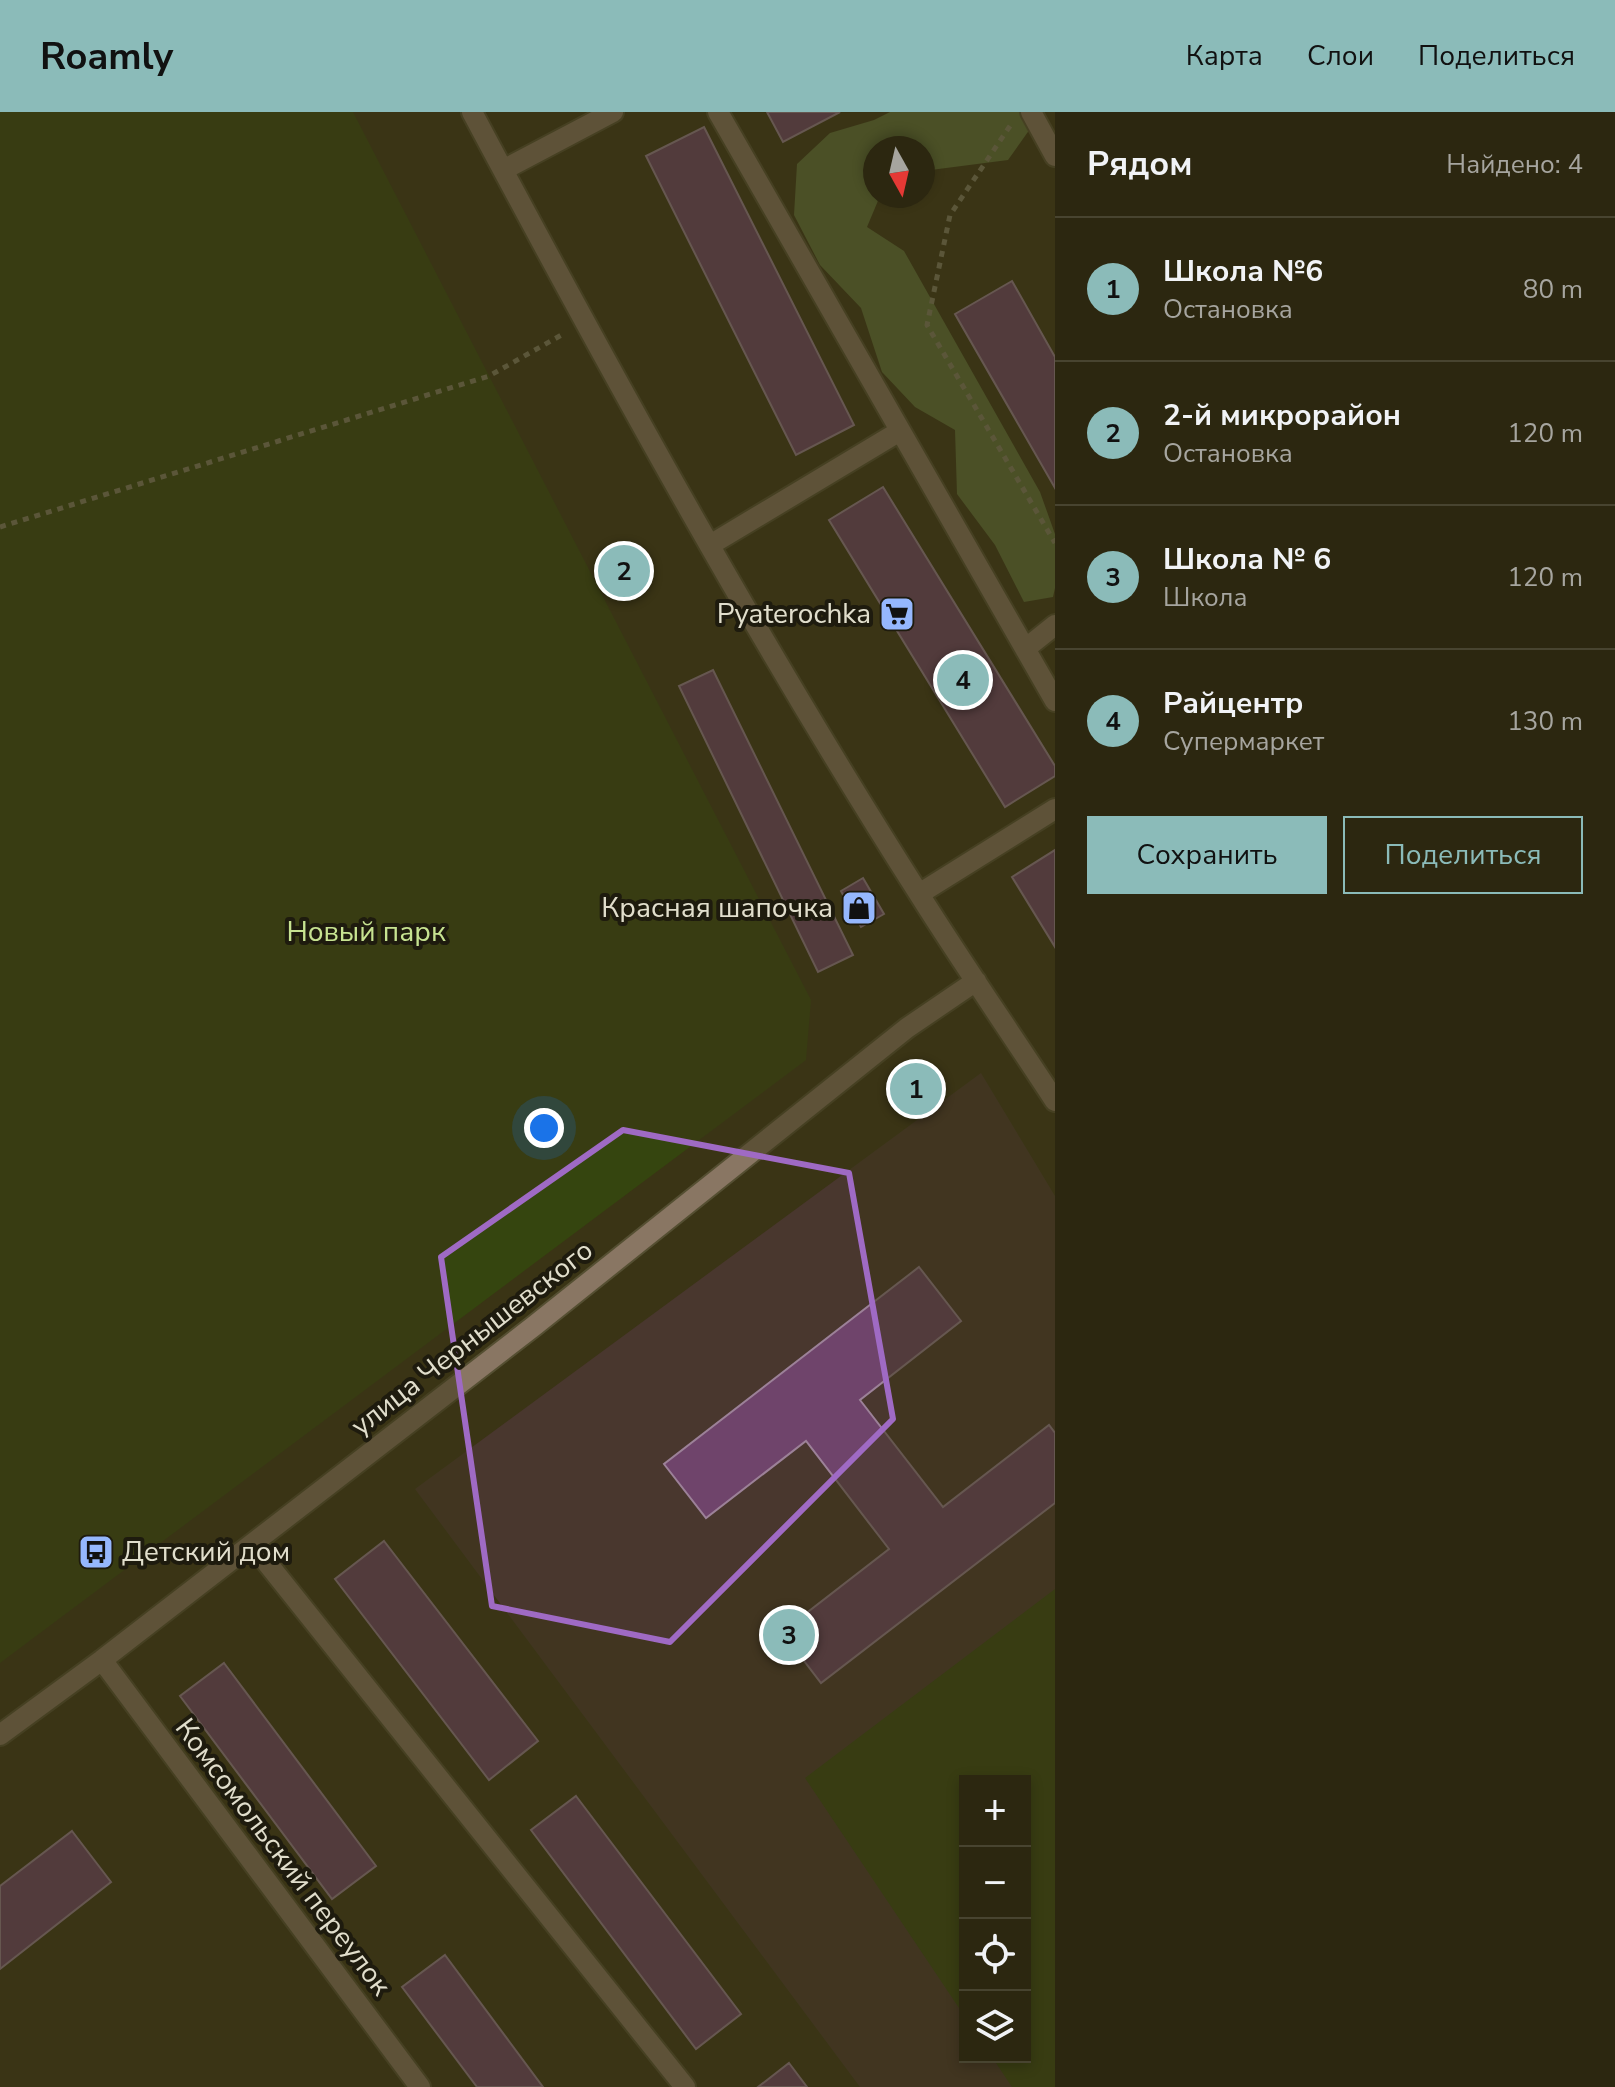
<!DOCTYPE html>
<html lang="ru">
<head>
<meta charset="utf-8">
<style>
	:root { --surface:#2c2710; --page:#342f19; --text:#f1f3f6; --muted:#a6a59f; --line:#484430; --accent:#8bbbb9 }
	body { margin:0; font-family:"Nunito Sans",sans-serif; background:var(--page); color:var(--text) }
	.controls { position:absolute; right:24px; bottom:24px; display:grid; overflow:hidden; border-radius:0px; box-shadow:0 4px 12px #0003 }
	.controls button { width:72px; height:72px; display:grid; place-items:center; padding:0; border:0; border-bottom:2px solid var(--line); background:var(--surface); color:var(--text); font:40px sans-serif }
	.compass { position:absolute; left:863px; top:24px; width:72px; height:72px; border-radius:50%; background:var(--surface); box-shadow:0 4px 12px #0003; rotate:172deg }
	.you { position:absolute; left:544px; top:1016px; width:28px; height:28px; margin:-20px; border:6px solid #fff; border-radius:50%; background:#1a73e8; box-shadow:0 0 0 12px #1a73e833 }
	.badge { display:grid; place-items:center; width:52px; height:52px; border-radius:50%; background:var(--accent); color:#111; font-size:26px; font-weight:700 }
	.pin { position:absolute; translate:-50% -50%; border:4px solid #fff; box-shadow:0 2px 8px #0006 }
	.list { margin:0; padding:0; list-style:none }
	h2 { display:flex; justify-content:space-between; align-items:center; height:104px; margin:0; padding:0 32px; font-size:34px }
	h2 small { font-size:26px; font-weight:400; color:var(--muted) }
	.list li { display:grid; grid-template-columns:52px 1fr auto; gap:24px; align-items:center; box-sizing:border-box; height:144px; padding:0 32px; border-top:2px solid var(--line) }
	.list b { display:block; font-size:30px; white-space:nowrap }
	.list p { margin:0; font-size:26px; white-space:nowrap; color:var(--muted) }
	.list em { font-size:26px; font-style:normal; color:var(--muted) }
	.actions { display:flex; gap:16px; padding:24px 32px }
	.actions a { flex:1; padding:18px 0; border:2px solid var(--accent); border-radius:0px; text-align:center; font-size:28px; color:var(--accent) }
	.actions .main { background:var(--accent); color:#111 }
	.icon { flex:none; width:44px; height:44px; fill:none; stroke:currentColor; stroke-width:2; stroke-linecap:round; stroke-linejoin:round }
	.map { position:relative; flex:none; width:1055px; height:1975px; overflow:hidden }
	header { display:flex; align-items:center; gap:48px; box-sizing:border-box; height:112px; padding:0 40px; background:var(--accent); color:#111 }
	header strong { font-size:38px }
	nav { display:flex; gap:44px; margin-inline-start:auto; font-size:28px }
	main { display:flex }
	aside { flex:1; background:var(--surface) }
	.map>svg:first-child { display:block }
</style>
</head>
<body>
<header>
<strong>Roamly</strong>
<nav><a>Карта</a><a>Слои</a><a>Поделиться</a></nav>
</header>
<main>
<div class="map">
<svg width="1055" height="1975" viewBox="0 0 1055 1975">
	<rect width="100%" height="100%" fill="#3a3415"/>
	<!-- education -->
	<path fill="#49372e" fill-rule="evenodd" d="M981 961 1055 1084V1975H860L415 1377ZM965 1669H1025V1945H965Z"/>
	<!-- green -->
	<path fill="#35450f" d="M0 0H353L811 888 806 948 0 1551Z
		M1055 1477V1975H1012L992 1945H1025V1669H965V1905L805 1666Z"/>
	<!-- forest -->
	<path fill="#5f713b" d="M890 0H1042L1008 48 923 59V36H875V84H880L867 115 904 139 1040 380 1055 422V476L1053 485 1024 490 995 433 957 382 955 318 915 295 882 260 861 196 820 153 794 103 797 52 830 21 874 8Z"/>
	<!-- building -->
	<path fill="#6f446b" stroke="#9c8198" stroke-width="2" d="M767 0H840L783 30Z
		M704 15 854 313 796 343 646 44Z
		M1012 169 1055 245V376L955 202Z
		M883 375 1055 654V664L1005 695 829 408Z
		M713 558 853 843 818 860 679 574Z
		M1055 738V835L1012 765Z
		M863 766 884 802 861 815 841 779Z
		M919 1155 961 1209 860 1288 943 1395 1049 1313 1055 1321V1391L821 1571 782 1520 889 1437 806 1329 706 1406 664 1352Z
		M384 1429 538 1629 489 1668 335 1467Z
		M224 1551 376 1754 332 1787 180 1584Z
		M576 1684 741 1902 696 1937 531 1718Z
		M72 1719 111 1770 0 1857V1774Z
		M445 1843 543 1975H477L402 1875Z
		M789 1951 807 1975H758Z"/>
	<g fill="none" stroke-linecap="round" stroke-linejoin="round">
		<defs>
			<path id="minor" d="M472 0C613 265 758 529 919 782 963 852 1010 920 1055 989
				M718 0 1055 589
				M1031 0 1055 44
				M503 58 613 0
				M710 433 900 319
				M1025 537 1055 513
				M919 782 1055 697
				M252 1432 685 1975
				M102 1548 420 1975
				M0 1623 102 1548 534 1214 907 916 976 869"/>
		</defs>
		<!-- minor casing -->
		<use href="#minor" stroke="#554f32" stroke-width="24"/>
		<!-- path -->
		<path stroke="#837f65" stroke-width="5" stroke-dasharray="6 6" stroke-linecap="butt" d="M1010 14 950 103 927 213 1055 431
			M0 415 489 264 565 221"/>
		<!-- minor -->
		<use href="#minor" stroke="#897663" stroke-width="20"/>
	</g>
	<!-- marked area -->
	<path d="M0 0H1055V1975H0ZM623 1018 849 1061 893 1307 670 1530 492 1494 441 1145Z" fill="#3a3415" fill-opacity=".55" fill-rule="evenodd"/>
	<path fill="none" stroke="#9f6ac4" stroke-width="6" stroke-linejoin="round" d="M623 1018 849 1061 893 1307 670 1530 492 1494 441 1145Z"/>
	<!-- icons -->
	<defs>
		<symbol id="supermarket-square" viewBox="-11 -11 22 22"><rect x="-9" y="-9" width="18" height="18" rx="4" fill="#95b7fd" stroke="#1e1b0e"/><path d="M-6-5.5h2.5l.6 2H6L4.5 2H-2.5L-4.4-4H-6ZM-1.5 3.2a1.3 1.3 0 1 0 .1 0ZM3 3.2a1.3 1.3 0 1 0 .1 0Z" fill="#111"/></symbol>
		<symbol id="shop-square" viewBox="-11 -11 22 22"><rect x="-9" y="-9" width="18" height="18" rx="4" fill="#95b7fd" stroke="#1e1b0e"/><path d="M-5-2.5h2.3a2.7 3.5 0 0 1 5.4 0H5L5.5 6h-11ZM-1.5-2.5h3a1.5 2.3 0 0 0-3 0Z" fill="#111"/></symbol>
		<symbol id="bus-square" viewBox="-11 -11 22 22"><rect x="-9" y="-9" width="18" height="18" rx="4" fill="#95b7fd" stroke="#1e1b0e"/><path d="M-5-6H5V4H4V6H2V4H-2V6H-4V4H-5ZM-3.5-4V0h7V-4ZM-3.5 1.2v1.5H-2V1.2ZM2 1.2v1.5H3.5V1.2Z" fill="#111"/></symbol>
	</defs>
	<g fill-rule="evenodd">
		<use href="#supermarket-square" x="877" y="482" width="40" height="40"/>
		<use href="#shop-square" x="839" y="776" width="40" height="40"/>
		<use href="#bus-square" x="76" y="1420" width="40" height="40"/>
	</g>
	<g text-anchor="middle" dominant-baseline="central" stroke-width="8" stroke-linejoin="round" paint-order="stroke">
		<!-- poi labels -->
		<g font-size="28" fill="#e1decc" stroke="#1e1b0e" text-anchor="end">
			<text x="871" y="502">Pyaterochka</text>
			<text x="833" y="796">Красная шапочка</text>
			<text x="122" y="1440" text-anchor="start">Детский дом</text>
		</g>
		<!-- park labels -->
		<g font-size="28" fill="#c7e391" stroke="#1e1b0e">
			<text x="366" y="820">Новый парк</text>
		</g>
		<!-- street labels -->
		<g font-size="28" fill="#e1decc" stroke="#1e1b0e">
			<text transform="translate(472 1226) rotate(-38)">улица Чернышевского</text>
			<text transform="translate(283 1745) rotate(53)">Комсомольский переулок</text>
		</g>
	</g>
</svg>
<div class="controls">
<button>+</button>
<button>−</button>
<button><svg class="icon" aria-label="locate" viewBox="0 0 24 24"><circle cx="12" cy="12" r="6"/><path d="M12 2v4M12 18v4M2 12h4M18 12h4"/></svg></button>
<button><svg class="icon" aria-label="layers" viewBox="0 0 24 24"><path d="M12 4l9 5-9 5-9-5zM3 14l9 5 9-5"/></svg></button>
</div>
<svg class="compass" viewBox="-18 -18 36 36"><path d="M0-13l5 13h-10z" fill="#e53935"/><path d="M0 13l5-13h-10z" fill="#a6a59f"/></svg>
<div class="you"></div>
<div class="pin badge" style="left:916px;top:977px">1</div>
<div class="pin badge" style="left:624px;top:459px">2</div>
<div class="pin badge" style="left:789px;top:1523px">3</div>
<div class="pin badge" style="left:963px;top:568px">4</div>
</div>
<aside>
<h2>Рядом<small>Найдено: 4</small></h2>
<ul class="list">
<li><span class="badge">1</span><div><b>Школа №6</b><p>Остановка</p></div><em>80 m</em></li>
<li><span class="badge">2</span><div><b>2-й микрорайон</b><p>Остановка</p></div><em>120 m</em></li>
<li><span class="badge">3</span><div><b>Школа № 6</b><p>Школа</p></div><em>120 m</em></li>
<li><span class="badge">4</span><div><b>Райцентр</b><p>Супермаркет</p></div><em>130 m</em></li>
</ul>
<div class="actions"><a class="main">Сохранить</a><a>Поделиться</a></div>
</aside>
</main>
</body>
</html>
